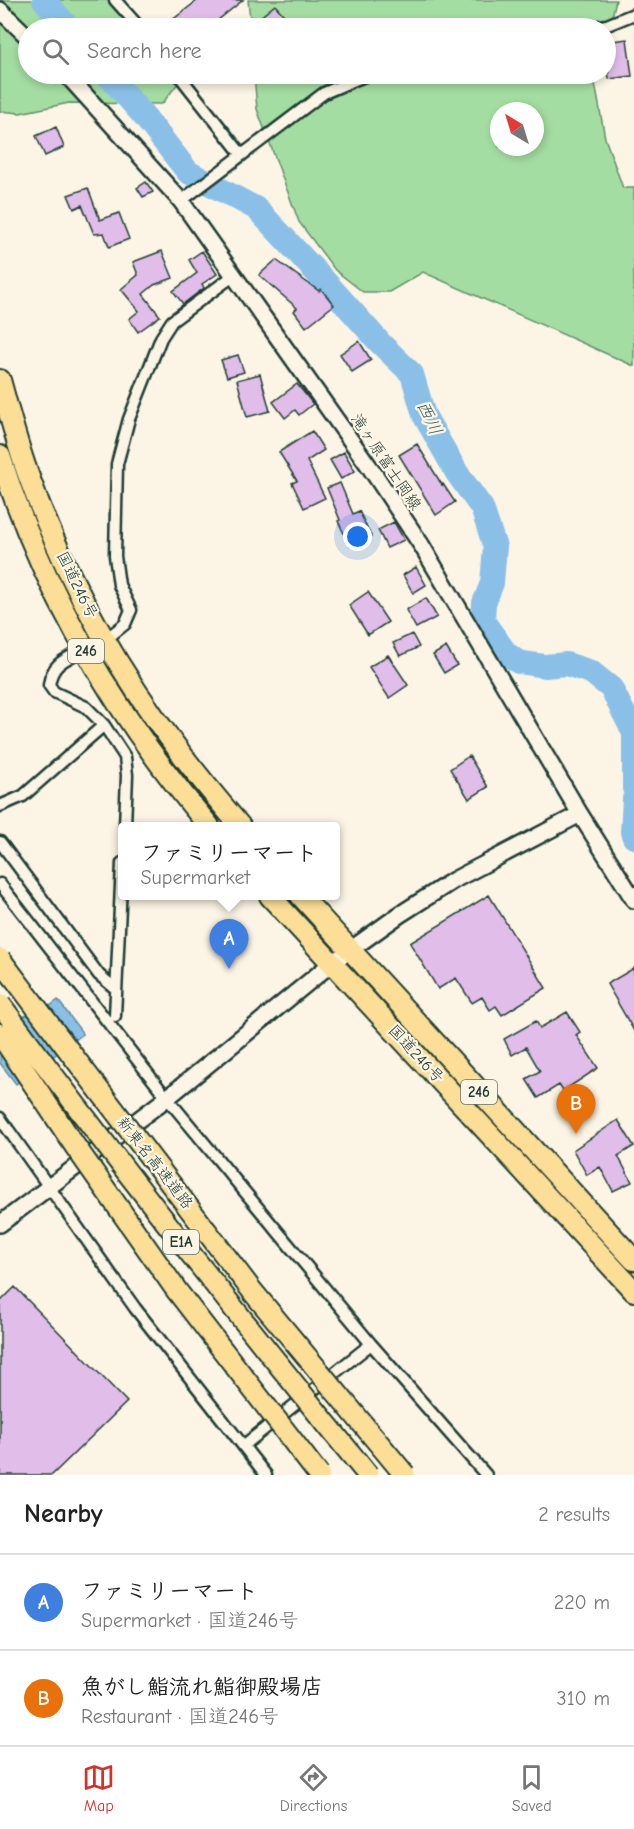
<!DOCTYPE html>
<html lang="en">
<head>
<meta charset="utf-8">
<style>
	:root { --surface:#fff; --page:#f2f2f2; --text:#222; --muted:#767676; --line:#e0e0e0; --accent:#d93025 }
	body { margin:0; font-family:"Comic Neue","Klee One",sans-serif; background:var(--page); color:var(--text) }
	.compass { position:absolute; left:490px; top:102px; width:54px; height:54px; border-radius:50%; background:var(--surface); box-shadow:0 3px 9px #0003; rotate:322deg }
	.you { position:absolute; left:358px; top:537px; width:21px; height:21px; margin:-15px; border:4px solid #fff; border-radius:50%; background:#1a73e8; box-shadow:0 0 0 9px #1a73e833 }
	.badge { display:grid; place-items:center; width:39px; height:39px; border-radius:50%; background:var(--accent); color:#fff; font-size:20px; font-weight:700 }
	.pin { position:absolute; translate:-50% -50px; filter:drop-shadow(0 2px 3px #0008) }
	.pin::after { content:''; position:absolute; top:32px; width:21px; height:18px; background:inherit; clip-path:polygon(0 0,100% 0,50% 100%) }
	.popup { position:absolute; left:118px; top:822px; width:222px; height:78px; box-sizing:border-box; display:grid; place-content:center; border-radius:6px; background:var(--surface); filter:drop-shadow(0 2px 4px #0005); font-size:20px; white-space:nowrap; color:var(--muted) }
	.popup b { font-size:22px; color:var(--text) }
	.popup::after { content:''; position:absolute; left:50%; top:100%; margin-left:-12px; border:12px solid transparent; border-top-color:var(--surface) }
	.list { margin:0; padding:0; list-style:none }
	h2 { display:flex; justify-content:space-between; align-items:center; height:78px; margin:0; padding:0 24px; font-size:26px }
	h2 small { font-size:20px; font-weight:400; color:var(--muted) }
	.list li { display:grid; grid-template-columns:39px 1fr auto; gap:18px; align-items:center; box-sizing:border-box; height:96px; padding:0 24px; border-top:2px solid var(--line) }
	.list b { display:block; font-size:22px; white-space:nowrap }
	.list p { margin:0; font-size:20px; white-space:nowrap; color:var(--muted) }
	.list em { font-size:20px; font-style:normal; color:var(--muted) }
	.icon { flex:none; width:33px; height:33px; fill:none; stroke:currentColor; stroke-width:2; stroke-linecap:round; stroke-linejoin:round }
	.map { position:relative; flex:none; width:634px; height:1475px; overflow:hidden }
	.search { position:absolute; background:var(--surface); box-shadow:0 3px 9px #0003; left:18px; right:18px; top:18px; height:66px; display:flex; align-items:center; gap:15px; box-sizing:border-box; padding:0 21px; border-radius:33px; color:var(--muted); font-size:22px }
	.sheet { height:270px; background:var(--surface) }
	nav { display:flex; justify-content:space-around; align-items:center; box-sizing:border-box; height:84px; border-top:2px solid var(--line); background:var(--surface); font-size:16px; color:var(--muted) }
	nav a { display:grid; justify-items:center; gap:3px }
	nav .on { color:var(--accent) }
	.map>svg:first-child { display:block }
</style>
</head>
<body>
<div class="map">
<svg width="634" height="1475" viewBox="0 0 634 1475">
	<rect width="100%" height="100%" fill="#fcf5e5"/>
	<filter id="ink" filterUnits="userSpaceOnUse"><feTurbulence type="fractalNoise" baseFrequency=".0167" numOctaves="2"/><feDisplacementMap in="SourceGraphic" scale="12" xChannelSelector="R" yChannelSelector="G"/><feConvolveMatrix kernelMatrix="1 2 1 2 8 2 1 2 1" color-interpolation-filters="sRGB"/></filter>
	<g filter="url(#ink)">
		<!-- green -->
		<path fill="#a4dda2" stroke="#628d6b" stroke-width="1.5" fill-rule="evenodd" d="M0 0H118L145 28H28V74H185L162 104 69 103 20 113 0 111Z
			M248 0H616L606 42V28H251Z
			M254 74H598L595 83 605 138 623 188H634V366L423 272 389 292H363L335 270 299 222 257 109ZM499 111H535V147H499Z"/>
		<!-- water -->
		<path fill="#8ac0e8" stroke="#5f8ca0" stroke-width="1.5" d="M58 1000 83 1034 16 1084 0 1063V1035L41 1004 46 1009Z"/>
		<g fill="none" stroke-linecap="round" stroke-linejoin="round">
			<!-- river -->
			<path stroke="#8ac0e8" stroke-width="24" d="M44 0 69 28
				M107 74 144 116 188 172 257 209 332 289 381 344 412 374 424 415 457 473 482 508 495 547 492 583 484 603 483 621 506 653 518 662 545 666 566 664 591 672 611 688 634 733V788
				M634 799 632 832 634 837"/>
		</g>
		<!-- building -->
		<path fill="#e0bee9" stroke="#1f3d34" stroke-width="1.5" d="M198 0H243L208 28H162Z
			M275 5 295 28H247Z
			M627 39 632 76 609 79 606 42Z
			M56 127 64 147 45 156 36 136Z
			M146 182 153 192 143 197 137 188Z
			M88 188 100 220 119 213 129 239 109 247 104 233 94 234 82 205 74 209 68 195Z
			M162 251 173 278 154 285 143 294 160 316 138 332 129 319 139 311 121 289 138 275 133 262Z
			M202 251 217 274 202 284 204 288 183 304 173 291 197 273 189 260Z
			M276 260 319 291 321 289 334 305 306 327 294 311 297 308 259 275Z
			M359 341 371 360 352 372 340 354Z
			M238 355 244 372 227 377 221 360Z
			M260 374 270 411 247 417 237 380Z
			M297 384 313 404 299 415 295 410 285 418 273 402Z
			M312 431 324 450 307 461 325 498 304 508 292 483 297 481 279 452Z
			M417 444 442 485 443 484 455 502 436 515 399 455Z
			M344 452 355 471 341 479 330 460Z
			M340 483 353 514 359 511 371 536 350 546 338 521 340 520 327 488Z
			M394 522 404 540 387 548 378 530Z
			M416 567 426 585 413 593 403 575Z
			M368 592 388 622 368 635 349 605Z
			M426 598 437 617 416 628 406 610Z
			M412 634 419 647 400 656 393 643Z
			M446 647 457 665 444 673 433 655Z
			M388 655 408 685 389 698 369 667Z
			M469 756 488 787 469 799 450 769Z
			M489 895 546 988 502 1015 496 1006 490 1010 482 997 472 1003 456 978 438 989 410 943Z
			M634 968V1031L607 984Z
			M567 1012 580 1032 576 1035 598 1068 563 1091 559 1085 538 1098 526 1079 540 1071 526 1047 512 1055 504 1039 536 1021 540 1028Z
			M618 1120 634 1146 618 1156 632 1182 613 1191 600 1167 587 1175 573 1150Z
			M15 1287 127 1402 52 1475H0V1302Z"/>
		<g fill="none" stroke-linecap="round" stroke-linejoin="round">
			<defs>
				<path id="street" d="M115 0 140 28
					M589 28 607 25 634 14
					M178 74 242 155
					M181 201 324 93 369 74
					M105 640 125 624 131 610 119 585 115 556 117 464 129 419 161 338 172 321 233 276
					M85 649C67 659 52 662 49 685L54 692 86 707 104 725 125 757 127 775 125 826
					M0 806 23 796 104 725
					M0 842 99 975 116 989
					M0 884 167 1098 371 1344 486 1475
					M115 1016 122 863
					M0 1118 135 1308 266 1475
					M243 1446 371 1344"/>
				<path id="secondary" d="M0 10 28 37
					M66 74 181 201 371 469 422 546 580 814 634 900
					M0 1224 167 1098 332 963 399 915 454 880 580 814"/>
				<path id="highway" d="M0 380C9 412 17 445 29 477 64 573 114 666 177 748 197 775 219 801 240 826
					M0 456C43 592 117 717 209 826
					M270 896 634 1291
					M301 896 634 1260"/>
			</defs>
			<!-- street casing -->
			<use href="#street" stroke="#1f3d34" stroke-width="15"/>
			<!-- secondary casing -->
			<use href="#secondary" stroke="#1f3d34" stroke-width="20"/>
			<!-- highway casing -->
			<use href="#highway" stroke="#1f3d34" stroke-width="24"/>
			<!-- street -->
			<use href="#street" stroke="#fcf5e5" stroke-width="10"/>
			<!-- secondary -->
			<use href="#secondary" stroke="#fcf5e5" stroke-width="15"/>
			<!-- highway -->
			<use href="#highway" stroke="#fcde96" stroke-width="20"/>
			<defs>
				<path id="highway-bridge" d="M0 959 70 1052 253 1292 405 1475
					M0 1004C119 1165 242 1321 368 1475
					M0 1034 75 1146 177 1291 319 1475"/>
			</defs>
			<!-- highway-bridge casing -->
			<use href="#highway-bridge" stroke="#1f3d34" stroke-width="24" stroke-linecap="butt"/>
			<!-- highway-bridge -->
			<use href="#highway-bridge" stroke="#fcde96" stroke-width="20"/>
		</g>
	</g>
	<g text-anchor="middle" dominant-baseline="central" stroke-width="4.5" stroke-linejoin="round" paint-order="stroke">
		<!-- shield labels -->
		<g fill="#fcf5e5" stroke="#617469" stroke-width="1.5">
			<rect x="68" y="639" width="36" height="24" rx="4.5"/>
			<rect x="461" y="1080" width="36" height="24" rx="4.5"/>
			<rect x="163" y="1230" width="36" height="24" rx="4.5"/>
		</g>
		<g font-size="15" font-weight="bold" fill="#1f3d34">
			<text x="86" y="651">246</text>
			<text x="479" y="1092">246</text>
			<text x="181" y="1242">E1A</text>
		</g>
		<!-- street labels -->
		<g font-size="16" fill="#1f3d34" stroke="#fcf5e5">
			<text transform="translate(386 462) rotate(56)">滝ヶ原富士岡線</text>
			<text transform="translate(77 585) rotate(64)">国道246号</text>
			<text transform="translate(416 1054) rotate(47)">国道246号</text>
			<text transform="translate(155 1163) rotate(52)">新東名高速道路</text>
		</g>
		<!-- water labels -->
		<g font-size="18" font-style="italic" fill="#3a5e61" stroke="#fcf5e5">
			<text transform="translate(429 418) rotate(64)">西川</text>
		</g>
	</g>
</svg>
<svg class="compass" viewBox="-18 -18 36 36"><path d="M0-13l5 13h-10z" fill="#e53935"/><path d="M0 13l5-13h-10z" fill="#767676"/></svg>
<div class="you"></div>
<div class="pin badge" style="left:229px;top:969px;background:#3f7fe0">A</div>
<div class="popup"><b>ファミリーマート</b>Supermarket</div>
<div class="pin badge" style="left:576px;top:1134px;background:#e8710a">B</div>
<div class="search"><svg class="icon" aria-label="search" viewBox="0 0 24 24"><circle cx="10" cy="10" r="6"/><path d="M15 15l6 6"/></svg>Search here</div>
</div>
<section class="sheet">
<h2>Nearby<small>2 results</small></h2>
<ul class="list">
<li><span class="badge" style="background:#3f7fe0">A</span><div><b>ファミリーマート</b><p>Supermarket · 国道246号</p></div><em>220 m</em></li>
<li><span class="badge" style="background:#e8710a">B</span><div><b>魚がし鮨流れ鮨御殿場店</b><p>Restaurant · 国道246号</p></div><em>310 m</em></li>
</ul>
</section>
<nav>
<a class="on"><svg class="icon" aria-label="map" viewBox="0 0 24 24"><path d="M3 6l6-2 6 2 6-2v14l-6 2-6-2-6 2zM9 4v14M15 6v14"/></svg>Map</a>
<a><svg class="icon" aria-label="directions" viewBox="0 0 24 24"><path d="M12 3l9 9-9 9-9-9zM9 14v-3h6M13 9l2 2-2 2"/></svg>Directions</a>
<a><svg class="icon" aria-label="saved" viewBox="0 0 24 24"><path d="M7 4h10v16l-5-4-5 4z"/></svg>Saved</a>
</nav>
</body>
</html>
